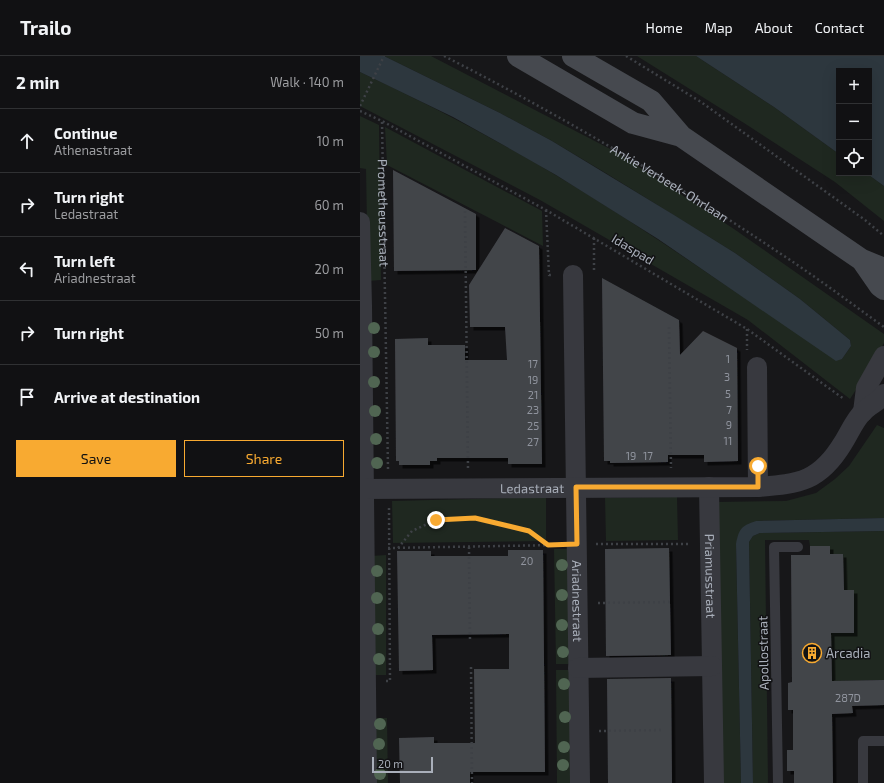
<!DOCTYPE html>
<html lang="en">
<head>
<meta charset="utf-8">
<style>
	:root { --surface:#111113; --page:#1e1f21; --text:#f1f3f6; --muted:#9c9da0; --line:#303133; --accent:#f8aa31 }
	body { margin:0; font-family:"Exo 2",sans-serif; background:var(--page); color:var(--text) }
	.controls { position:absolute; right:12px; top:12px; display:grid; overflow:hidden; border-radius:0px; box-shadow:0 4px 16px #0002 }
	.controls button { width:36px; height:36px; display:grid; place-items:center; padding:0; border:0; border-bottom:1px solid var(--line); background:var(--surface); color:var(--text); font:20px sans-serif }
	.scale { position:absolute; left:12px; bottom:10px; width:61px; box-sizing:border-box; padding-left:4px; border:2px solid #a9afba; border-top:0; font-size:11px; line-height:14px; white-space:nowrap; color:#a9afba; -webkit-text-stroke:3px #121214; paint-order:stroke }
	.stop { position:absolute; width:12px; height:12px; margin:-9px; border:3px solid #f8aa31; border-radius:50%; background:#fff }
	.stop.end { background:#f8aa31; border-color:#fff; box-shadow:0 1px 4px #0008 }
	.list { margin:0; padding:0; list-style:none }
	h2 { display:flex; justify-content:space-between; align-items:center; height:52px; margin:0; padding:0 16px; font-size:17px }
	h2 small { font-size:13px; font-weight:400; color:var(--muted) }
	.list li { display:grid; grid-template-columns:26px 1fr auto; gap:12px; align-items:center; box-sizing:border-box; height:64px; padding:0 16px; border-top:1px solid var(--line) }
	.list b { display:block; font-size:15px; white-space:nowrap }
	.list p { margin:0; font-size:13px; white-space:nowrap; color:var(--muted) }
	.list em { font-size:13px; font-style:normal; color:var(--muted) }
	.actions { display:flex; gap:8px; padding:12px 16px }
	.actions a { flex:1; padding:9px 0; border:1px solid var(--accent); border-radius:0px; text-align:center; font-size:14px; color:var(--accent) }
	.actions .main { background:var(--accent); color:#111 }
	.icon { flex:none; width:22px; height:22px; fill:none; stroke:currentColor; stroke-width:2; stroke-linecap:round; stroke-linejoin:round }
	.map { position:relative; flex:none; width:524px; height:727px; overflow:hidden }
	header { display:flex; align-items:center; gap:24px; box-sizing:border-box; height:56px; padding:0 20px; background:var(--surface); border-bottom:1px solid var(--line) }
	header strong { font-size:19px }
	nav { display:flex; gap:22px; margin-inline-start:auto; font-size:14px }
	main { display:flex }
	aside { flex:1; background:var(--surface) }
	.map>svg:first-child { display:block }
</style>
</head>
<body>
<header>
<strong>Trailo</strong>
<nav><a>Home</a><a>Map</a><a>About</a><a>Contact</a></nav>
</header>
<main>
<aside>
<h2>2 min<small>Walk · 140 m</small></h2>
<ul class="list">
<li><svg class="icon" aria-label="ahead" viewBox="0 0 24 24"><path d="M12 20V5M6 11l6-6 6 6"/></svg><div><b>Continue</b><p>Athenastraat</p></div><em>10 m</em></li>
<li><svg class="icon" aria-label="right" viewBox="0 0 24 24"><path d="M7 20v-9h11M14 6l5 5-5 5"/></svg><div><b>Turn right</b><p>Ledastraat</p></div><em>60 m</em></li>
<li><svg class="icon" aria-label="left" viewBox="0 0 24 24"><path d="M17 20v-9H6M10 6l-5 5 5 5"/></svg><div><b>Turn left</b><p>Ariadnestraat</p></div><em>20 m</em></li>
<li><svg class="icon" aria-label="right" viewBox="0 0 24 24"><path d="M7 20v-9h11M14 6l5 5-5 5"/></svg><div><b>Turn right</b></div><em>50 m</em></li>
<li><svg class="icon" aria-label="arrive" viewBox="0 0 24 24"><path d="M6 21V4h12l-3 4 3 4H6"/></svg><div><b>Arrive at destination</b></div></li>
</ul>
<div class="actions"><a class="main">Save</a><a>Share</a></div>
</aside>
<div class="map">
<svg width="524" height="727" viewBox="0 0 524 727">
	<defs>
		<filter id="shadow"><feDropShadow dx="3.5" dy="3.5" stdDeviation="0" flood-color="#0009"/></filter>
	</defs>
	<rect width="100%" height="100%" fill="#171719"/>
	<!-- green -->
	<path fill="#1f2820" d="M24 0H71L256 96 374 173 524 278V287L510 312 490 343 388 264 180 144 0 50V16C86 56 169 101 249 152 298 183 346 216 395 249 423 267 453 285 482 303L491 290 490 284 440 243 375 197 244 116 192 85 140 57Z
		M277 0H336L414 51 479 98V117H506L524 130V165L475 126 384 67Z
		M0 60 19 69 21 224 8 225 6 113 0 112Z
		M25 71 182 155 183 190 27 109Z
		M517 369 524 372V462L396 465 376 489 381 727H360L357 446 426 445 456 437 475 423 489 410Z
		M186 441V485L33 487 32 445Z
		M317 441 318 484 246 485 245 442Z
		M524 475V624L472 625 471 577 494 576V534H484L483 498H470V490H450L449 484H405L408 727H393L389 486 393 480 400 477Z
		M194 493H210V608H196Z
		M26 499V619H11V500Z
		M196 614H211V727H197Z
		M13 662H27L28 727H13Z"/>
	<!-- water -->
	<path fill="#2d373e" d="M0 0H24L140 57 192 85 314 159 375 197 440 243 490 284 491 290 482 303 476 305 298 183 196 119 138 86 93 61 0 16Z
		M336 0H524V130L506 117H509V15H479V98L414 51Z
		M524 462V475L400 477 393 480 389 486 393 727H381L376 488C379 473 381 470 396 465Z"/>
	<!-- building -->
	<path fill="#43454a" filter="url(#shadow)" d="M33 114 116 158V214L34 215Z
		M145 172 179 190 182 408H148V402H77V405H70V409H39V405H36L35 283 68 282V289H105V304H147L145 271H110L109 229Z
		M242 222 319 264 320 299 343 275 377 292 378 405 344 406V399H308V406L250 407V405H244Z
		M450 490H470V498H483L484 534H494V577H471L472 625 524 624V649L492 650 493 657 472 658 473 727H434V715H427V694H433V654H428V627L432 626 431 499H450Z
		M309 492 311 599 246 600 245 493Z
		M148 494H183L185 716H110V727H40L39 682 74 681V687H115L114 613H149V578L72 579 73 614 39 615 37 495H71V500H148Z
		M311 622 312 727H248L247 623Z"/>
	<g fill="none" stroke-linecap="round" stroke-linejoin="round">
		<!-- path -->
		<g stroke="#3e4146" stroke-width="2.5" stroke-dasharray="2 3" stroke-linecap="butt">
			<path id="s1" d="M84 0C198 58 309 123 415 194 452 218 488 245 524 271"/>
			<path d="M266 0 341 46 505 164 524 180"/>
			<path d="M0 50 24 0"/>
			<path d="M0 55 22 65 186 154 387 273 484 343"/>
			<path id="s2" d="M22 66 28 413"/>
			<path d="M186 154 189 219H193"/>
			<path d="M105 155 108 413"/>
			<path d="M234 182V217"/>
			<path d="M309 271 311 412"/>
			<path d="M387 273V294"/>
			<path d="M236 488H329"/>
			<path d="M109 491 110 584"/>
			<path d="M28 492 197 489"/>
			<path d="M38 492 52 475 76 464 115 462 169 475 187 488"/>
			<path d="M238 547 310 546"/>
			<path d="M111 611 112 727"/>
			<path d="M26 625H30L29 452"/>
			<path d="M239 675 303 674"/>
		</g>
		<!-- service -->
		<path stroke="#38393f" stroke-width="10" d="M418 727 414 491H438
			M503 727V685H524"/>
		<!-- minor -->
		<g stroke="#38393f" stroke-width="20">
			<path d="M0 166 2 250 7 727"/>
			<path id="s3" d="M213 219 220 727"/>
			<path d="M397 311 398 431"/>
			<path d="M503 356 506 332 524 300"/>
			<path id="s4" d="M349 431 354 727"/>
			<path id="s5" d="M0 433 398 431C440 428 460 425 483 387 489 378 495 363 503 356 509 349 519 346 524 338"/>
			<path d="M218 612 352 610"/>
		</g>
		<!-- secondary -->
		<path stroke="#46494f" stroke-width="22" d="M158 0 273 67 321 80
			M213 0 291 45 321 80 502 204 524 213
			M502 204 520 230 524 233"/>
	</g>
	<!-- trees -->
	<g fill="#506552">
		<circle cx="14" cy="272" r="6"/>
		<circle cx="14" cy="296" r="6"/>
		<circle cx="14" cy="326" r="6"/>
		<circle cx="15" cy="355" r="6"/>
		<circle cx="16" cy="383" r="6"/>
		<circle cx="17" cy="407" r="6"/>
		<circle cx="202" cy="509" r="6"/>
		<circle cx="17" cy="515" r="6"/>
		<circle cx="202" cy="539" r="6"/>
		<circle cx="17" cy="542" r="6"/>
		<circle cx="202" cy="569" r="6"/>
		<circle cx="18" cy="573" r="6"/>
		<circle cx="203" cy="596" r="6"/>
		<circle cx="19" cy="603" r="6"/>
		<circle cx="204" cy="628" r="6"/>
		<circle cx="205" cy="661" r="6"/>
		<circle cx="20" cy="668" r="6"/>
		<circle cx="19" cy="688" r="6"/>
		<circle cx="204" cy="691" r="6"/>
		<circle cx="203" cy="709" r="6"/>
		<circle cx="20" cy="718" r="6"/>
	</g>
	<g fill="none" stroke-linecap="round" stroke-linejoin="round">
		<!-- route -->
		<path stroke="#f8aa31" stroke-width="5" d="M76 464 115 462 169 475 188 489 217 488 216 431H398V410"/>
	</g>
	<!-- icons -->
	<defs>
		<symbol id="building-ring" viewBox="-11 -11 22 22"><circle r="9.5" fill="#121214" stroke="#f8aa31" stroke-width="1.5"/><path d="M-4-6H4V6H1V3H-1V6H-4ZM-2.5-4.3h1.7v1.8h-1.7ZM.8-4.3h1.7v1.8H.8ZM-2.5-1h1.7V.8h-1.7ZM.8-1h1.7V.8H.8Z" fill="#f8aa31"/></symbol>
	</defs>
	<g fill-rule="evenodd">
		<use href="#building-ring" x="441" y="586" width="22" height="22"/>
	</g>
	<g text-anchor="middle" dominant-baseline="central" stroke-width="3" stroke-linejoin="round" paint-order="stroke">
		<!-- number labels -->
		<g font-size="11" fill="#90949e">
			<text x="368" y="302">1</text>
			<text x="173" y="307">17</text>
			<text x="367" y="320">3</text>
			<text x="173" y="323">19</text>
			<text x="368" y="337">5</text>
			<text x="173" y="338">21</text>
			<text x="173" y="353">23</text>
			<text x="369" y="353">7</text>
			<text x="369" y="368">9</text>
			<text x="173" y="369">25</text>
			<text x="368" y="384">11</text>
			<text x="173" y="385">27</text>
			<text x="271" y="399">19</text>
			<text x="288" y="399">17</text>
			<text x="167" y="504">20</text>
			<text x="488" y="641">287D</text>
		</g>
		<!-- street labels -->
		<g font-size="13" fill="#a9afba" stroke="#121214">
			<text stroke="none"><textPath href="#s1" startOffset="259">Ankie Verbeek-Ohrlaan</textPath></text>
			<text stroke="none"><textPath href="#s2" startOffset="91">Prometheusstraat</textPath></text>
			<text transform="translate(273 193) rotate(31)">Idaspad</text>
			<text stroke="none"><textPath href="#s5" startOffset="172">Ledastraat</textPath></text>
			<text stroke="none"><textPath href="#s4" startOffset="89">Priamusstraat</textPath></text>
			<text stroke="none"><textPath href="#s3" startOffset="326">Ariadnestraat</textPath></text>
			<text transform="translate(403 597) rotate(-91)">Apollostraat</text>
		</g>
		<!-- poi labels -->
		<g font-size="13" fill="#a9afba" stroke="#121214" text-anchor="start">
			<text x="466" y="597">Arcadia</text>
		</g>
	</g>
</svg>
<div class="controls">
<button>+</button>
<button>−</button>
<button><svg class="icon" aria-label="locate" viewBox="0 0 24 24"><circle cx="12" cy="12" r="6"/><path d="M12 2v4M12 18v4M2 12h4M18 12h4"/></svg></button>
</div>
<div class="scale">20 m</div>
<div class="stop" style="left:398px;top:410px"></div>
<div class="stop end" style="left:76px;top:464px"></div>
</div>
</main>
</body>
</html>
